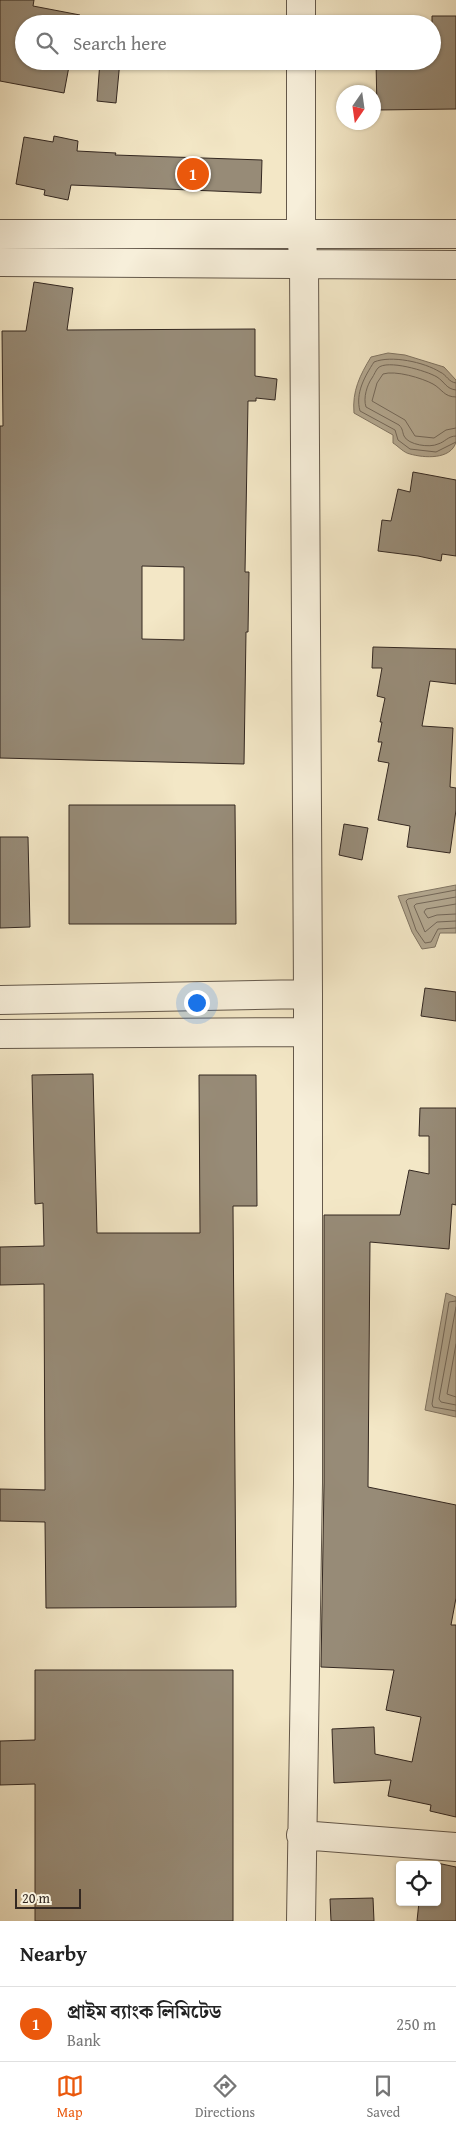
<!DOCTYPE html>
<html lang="en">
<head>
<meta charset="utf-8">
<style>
	:root { --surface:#fff; --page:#f6f6f6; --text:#222; --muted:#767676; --line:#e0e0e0; --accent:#ea580c }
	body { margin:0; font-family:"Gentium Book Plus","Noto Serif Bengali",serif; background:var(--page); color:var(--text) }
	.controls { position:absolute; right:15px; bottom:15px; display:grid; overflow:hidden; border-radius:5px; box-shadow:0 1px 4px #0004 }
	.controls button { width:45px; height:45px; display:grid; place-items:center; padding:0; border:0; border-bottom:1px solid var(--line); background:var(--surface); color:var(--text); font:25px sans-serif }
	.compass { position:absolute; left:336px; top:85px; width:45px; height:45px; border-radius:50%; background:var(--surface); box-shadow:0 1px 4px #0004; rotate:193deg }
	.scale { position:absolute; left:15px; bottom:12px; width:66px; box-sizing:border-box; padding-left:5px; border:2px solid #342821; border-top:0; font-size:14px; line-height:18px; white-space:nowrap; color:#342821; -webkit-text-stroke:4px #f7efda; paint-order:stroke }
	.you { position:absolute; left:196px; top:1002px; width:18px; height:18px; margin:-12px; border:4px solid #fff; border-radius:50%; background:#1a73e8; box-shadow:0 0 0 8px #1a73e833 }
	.badge { display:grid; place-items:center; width:32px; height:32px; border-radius:50%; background:var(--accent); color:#fff; font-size:16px; font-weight:700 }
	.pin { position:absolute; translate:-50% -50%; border:2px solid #fff; box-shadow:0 1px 5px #0006 }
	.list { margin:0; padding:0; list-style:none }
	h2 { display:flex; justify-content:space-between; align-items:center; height:65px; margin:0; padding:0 20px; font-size:21px }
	h2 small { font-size:16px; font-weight:400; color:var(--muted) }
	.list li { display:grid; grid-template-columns:32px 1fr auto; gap:15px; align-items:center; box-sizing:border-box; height:75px; padding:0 20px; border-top:1px solid var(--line) }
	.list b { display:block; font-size:19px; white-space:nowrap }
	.list p { margin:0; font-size:16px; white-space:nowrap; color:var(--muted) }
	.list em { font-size:16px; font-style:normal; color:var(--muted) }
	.icon { flex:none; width:28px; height:28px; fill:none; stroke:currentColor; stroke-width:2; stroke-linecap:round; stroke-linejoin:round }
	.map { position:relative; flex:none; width:456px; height:1921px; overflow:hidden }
	.search { position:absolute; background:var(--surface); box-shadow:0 1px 4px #0004; left:15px; right:15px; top:15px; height:55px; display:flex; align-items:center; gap:12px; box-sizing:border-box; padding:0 18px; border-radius:28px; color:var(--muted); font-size:19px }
	.sheet { height:140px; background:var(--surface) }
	nav { display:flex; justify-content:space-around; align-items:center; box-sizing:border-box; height:70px; border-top:1px solid var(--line); background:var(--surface); font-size:14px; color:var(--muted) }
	nav a { display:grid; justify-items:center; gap:2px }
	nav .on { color:var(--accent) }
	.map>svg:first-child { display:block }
</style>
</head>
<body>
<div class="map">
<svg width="456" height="1921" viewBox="0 0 456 1921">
	<rect width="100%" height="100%" fill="#f3e7c6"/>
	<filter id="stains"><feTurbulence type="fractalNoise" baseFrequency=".004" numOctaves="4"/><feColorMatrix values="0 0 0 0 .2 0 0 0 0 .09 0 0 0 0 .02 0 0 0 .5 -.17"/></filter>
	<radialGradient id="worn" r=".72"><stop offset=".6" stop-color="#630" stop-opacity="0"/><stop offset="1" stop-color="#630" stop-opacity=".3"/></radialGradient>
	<!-- water -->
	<path fill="#b2a68e" stroke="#807462" d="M388 353 405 355 444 367 456 380V442C451 460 424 458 410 454 404 453 398 446 393 443V435L354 413C352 391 360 375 371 357Z
		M456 885V933H440L435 947 422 949 412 932 398 896Z
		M446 1293 456 1297V1417L425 1410Z"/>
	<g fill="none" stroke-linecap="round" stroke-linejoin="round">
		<!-- shore -->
		<path stroke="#736758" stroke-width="1" d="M456 383C448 382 447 375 440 372 424 362 391 355 374 362 365 376 355 393 360 411L395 430 398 440 410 449 436 452 456 442
			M456 390C446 389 445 382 437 377 427 371 387 359 378 368 376 370 374 375 372 378 367 385 363 398 366 407L399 425C403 429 402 431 404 436 408 445 430 448 438 444 445 442 448 436 456 436
			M456 397C444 397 442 389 433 384 422 378 395 370 383 374L377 383 372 401 405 420 415 436 434 438 446 430 456 428
			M456 890 408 899 406 901 416 930 425 943 431 942 438 929 456 928
			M456 897 416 904 414 906 425 932 437 922 456 921
			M456 904 426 909 424 912 428 918 437 915 456 914
			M456 1301 449 1302 432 1404 433 1407 456 1411
			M456 1307 439 1399 441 1402 456 1405
			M456 1344 447 1394 456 1397"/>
	</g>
	<!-- building -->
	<path fill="#978b77" stroke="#342821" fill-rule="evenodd" d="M0 0H34L33 6 80 15 79 24H24V61H70L64 93 0 81Z
		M432 16H456V109L377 110 376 61H432Z
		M100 61H120L116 103 97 101Z
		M54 136 78 141 77 151 116 153 115 155 262 160 261 193 71 185 68 200 44 195 45 190 16 184 24 137 53 142Z
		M34 282 73 288 67 330 255 329V376L277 379 275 400 256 398V401H248L245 572H249L248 632H246L244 764 0 758V426H3L2 331H26ZM142 566 184 567V640L142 639Z
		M413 472 456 480V556L442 554 441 561 418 556 378 551 382 520 391 521 398 489 410 492Z
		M373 647 456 649V684L430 681 422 726 453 728 450 787 456 788V810L450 853 407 847 410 826 378 820 389 763 378 761 382 742H378L382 722H380L385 698 377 696 382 668H372Z
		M69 805H235L236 924H69Z
		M344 824 368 828 362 860 339 855Z
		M0 837H28L30 927 0 928Z
		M425 988 456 992V1021L421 1016Z
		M93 1074 97 1233H200L199 1075H256L257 1206H233L236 1607 46 1608 45 1522 0 1521V1489L45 1490 44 1284 0 1285V1247L44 1246 43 1203 35 1204 32 1075Z
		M420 1108H456V1205L452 1204 449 1249 370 1242 368 1487 456 1505V1598L451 1625H456V1817L430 1811 431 1805 388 1796 391 1780 334 1783 332 1729 374 1727 375 1754 412 1762 421 1717 386 1710 394 1670 321 1667 324 1483V1215H400L409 1170 429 1174V1136H419Z
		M35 1670H233V1921H35V1784L0 1785V1741L35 1740Z
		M437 1863 456 1867V1921H417L419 1902H437Z
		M373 1898 374 1921H331L330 1899Z"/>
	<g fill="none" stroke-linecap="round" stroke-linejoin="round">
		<defs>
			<path id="minor" d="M301 0V24
				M301 61V235L304 263 308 994V1483L301 1921
				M0 234H456
				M0 262 456 265
				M0 1000 308 994
				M0 1034 307 1032
				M301 1835 456 1847"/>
		</defs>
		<!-- minor casing -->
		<use href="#minor" stroke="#64584a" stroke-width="30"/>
		<!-- minor -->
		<use href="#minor" stroke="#f7efda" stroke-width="28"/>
	</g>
	<rect width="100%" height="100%" filter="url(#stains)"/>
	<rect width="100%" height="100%" fill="url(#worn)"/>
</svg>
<div class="controls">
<button><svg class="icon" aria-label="locate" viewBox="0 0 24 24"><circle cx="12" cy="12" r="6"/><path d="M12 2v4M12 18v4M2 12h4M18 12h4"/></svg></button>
</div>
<svg class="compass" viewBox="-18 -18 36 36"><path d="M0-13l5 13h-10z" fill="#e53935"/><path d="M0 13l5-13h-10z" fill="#767676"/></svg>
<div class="scale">20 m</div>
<div class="you"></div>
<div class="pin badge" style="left:193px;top:174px">1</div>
<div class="search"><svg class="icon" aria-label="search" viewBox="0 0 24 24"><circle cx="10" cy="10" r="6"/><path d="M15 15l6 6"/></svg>Search here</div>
</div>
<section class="sheet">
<h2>Nearby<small></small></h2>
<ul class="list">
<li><span class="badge">1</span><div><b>প্রাইম ব্যাংক লিমিটেড</b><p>Bank</p></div><em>250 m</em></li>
</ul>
</section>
<nav>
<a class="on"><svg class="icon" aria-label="map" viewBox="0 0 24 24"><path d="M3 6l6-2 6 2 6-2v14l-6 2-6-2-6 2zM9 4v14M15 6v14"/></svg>Map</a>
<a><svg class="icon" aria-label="directions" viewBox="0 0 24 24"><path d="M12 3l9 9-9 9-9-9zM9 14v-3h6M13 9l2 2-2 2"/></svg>Directions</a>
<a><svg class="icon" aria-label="saved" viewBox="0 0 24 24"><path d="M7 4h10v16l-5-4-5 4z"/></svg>Saved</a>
</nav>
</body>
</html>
